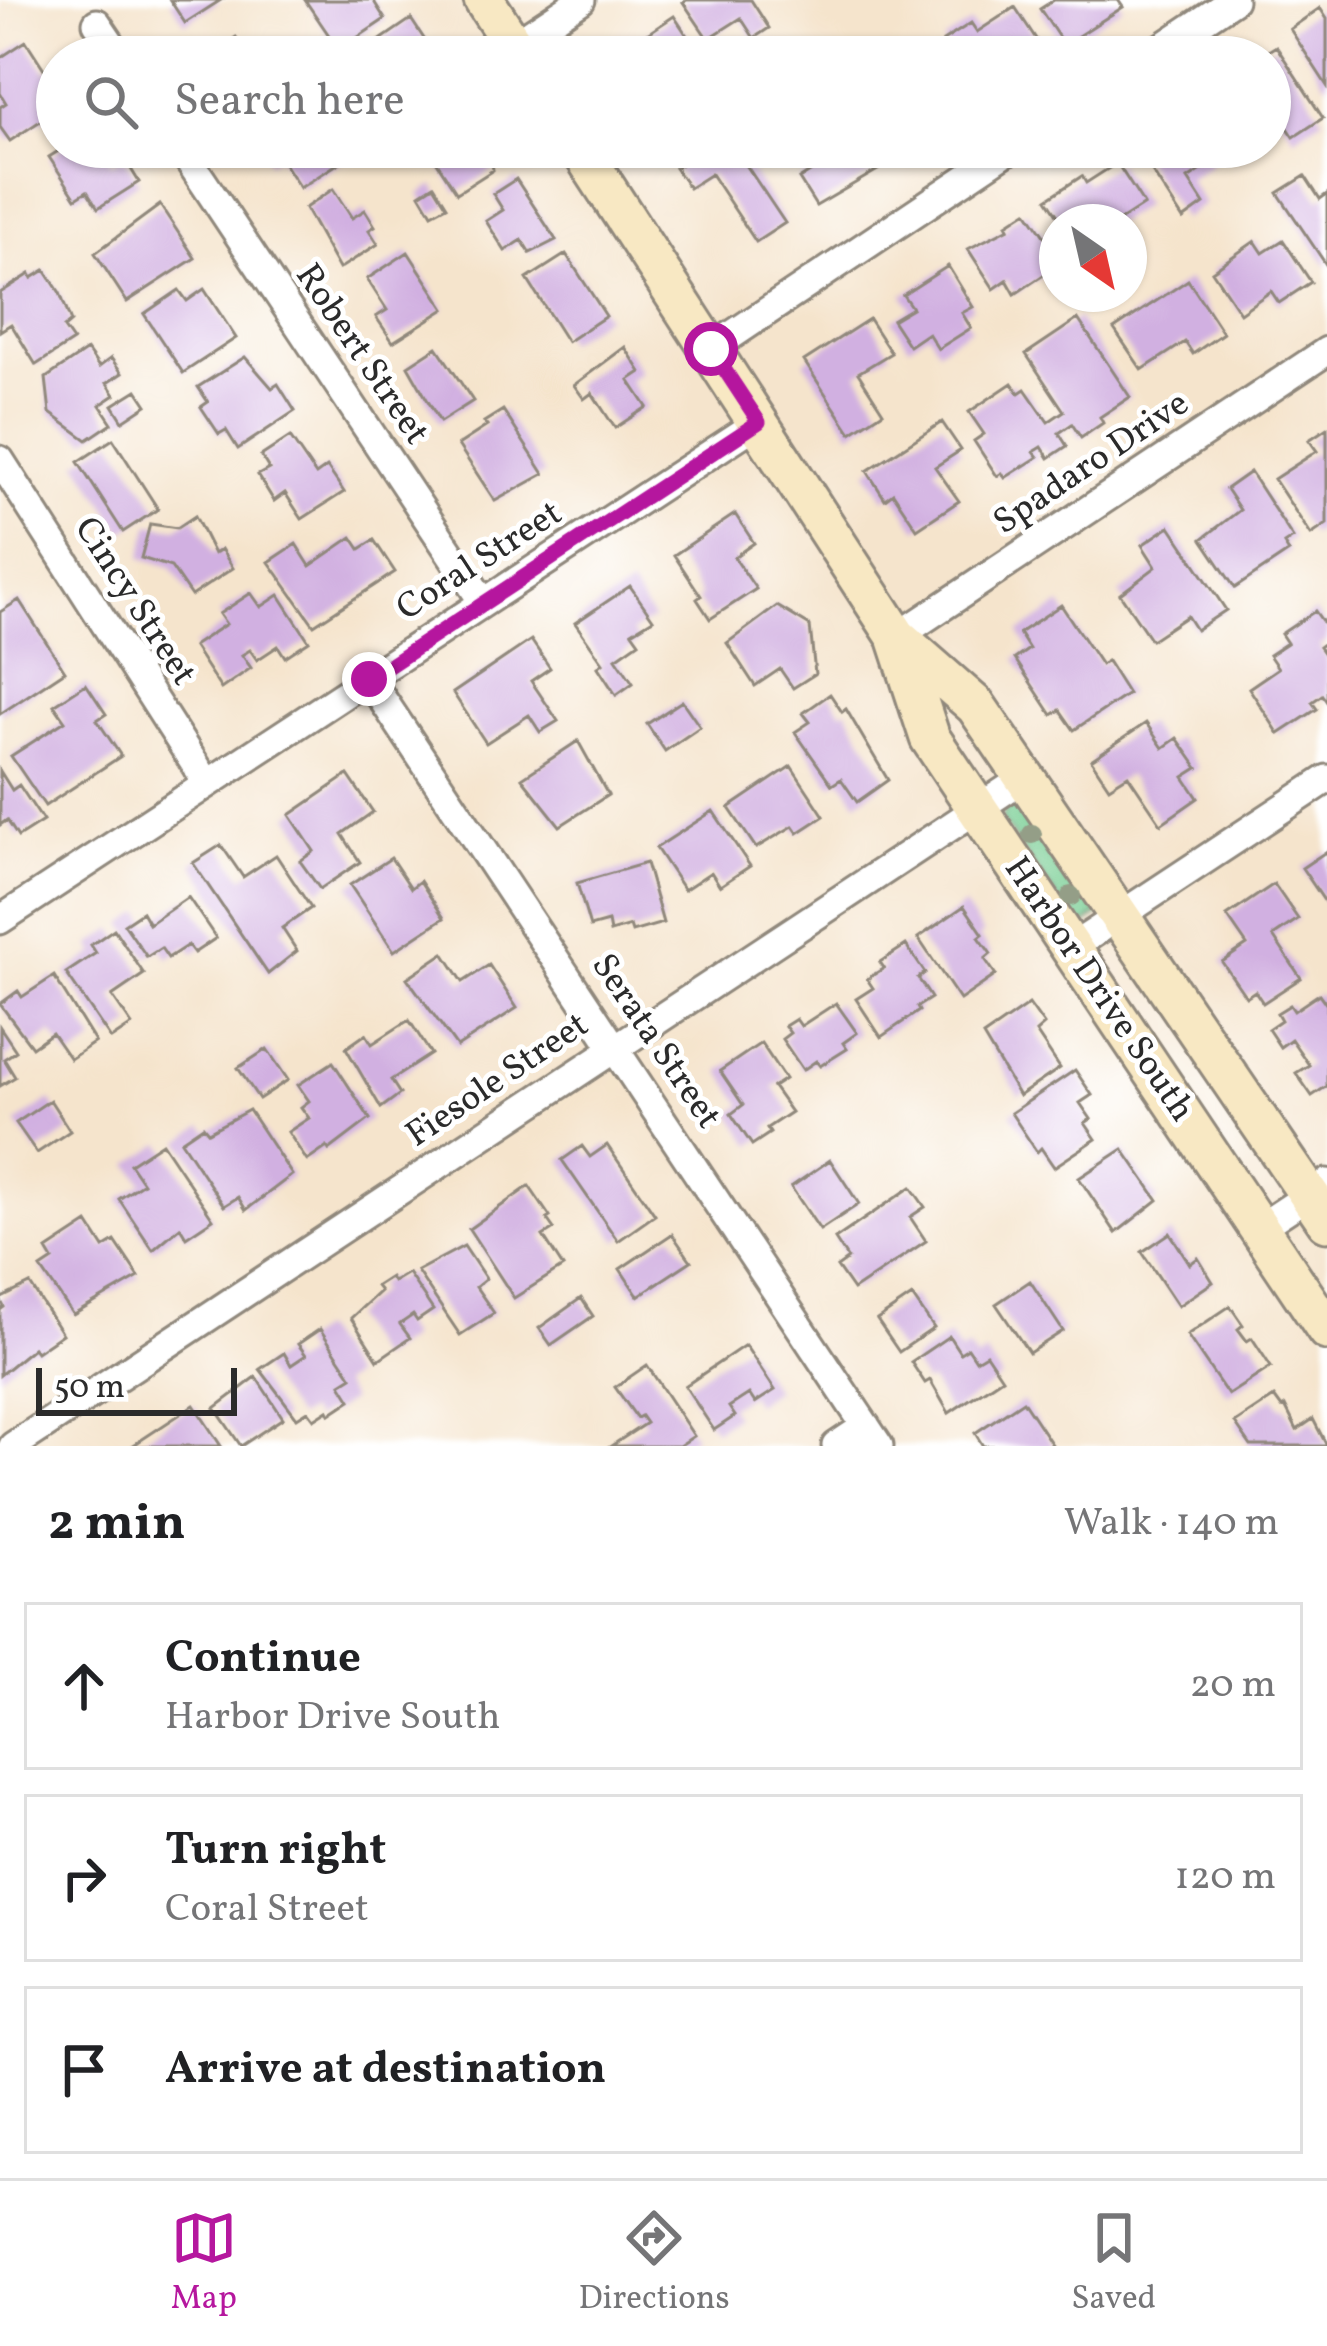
<!DOCTYPE html>
<html lang="en">
<head>
<meta charset="utf-8">
<style>
	:root { --surface:#fff; --page:#f2f2f2; --text:#202124; --muted:#757577; --line:#e0e0e0; --accent:#b5179e }
	body { margin:0; font-family:Vollkorn,serif; background:var(--page); color:var(--text) }
	.compass { position:absolute; left:1039px; top:204px; width:108px; height:108px; border-radius:50%; background:var(--surface); box-shadow:0 3px 9px #0004; rotate:146deg }
	.scale { position:absolute; left:36px; bottom:30px; width:201px; box-sizing:border-box; padding-left:12px; border:6px solid #2b2b2b; border-top:0; font-size:33px; line-height:42px; white-space:nowrap; color:#2b2b2b; -webkit-text-stroke:9px #fff; paint-order:stroke }
	.stop { position:absolute; width:36px; height:36px; margin:-27px; border:9px solid #b5179e; border-radius:50%; background:#fff }
	.stop.end { background:#b5179e; border-color:#fff; box-shadow:0 3px 12px #0008 }
	.list { margin:0; padding:0; list-style:none }
	h2 { display:flex; justify-content:space-between; align-items:center; height:156px; margin:0; padding:0 48px; font-size:51px }
	h2 small { font-size:39px; font-weight:400; color:var(--muted) }
	.list li { display:grid; grid-template-columns:78px 1fr auto; gap:36px; align-items:center; box-sizing:border-box; height:168px; margin:0 24px 24px; padding:0 24px; border:3px solid var(--line); border-radius:0px }
	.list b { display:block; font-size:45px; white-space:nowrap }
	.list p { margin:0; font-size:39px; white-space:nowrap; color:var(--muted) }
	.list em { font-size:39px; font-style:normal; color:var(--muted) }
	.icon { flex:none; width:66px; height:66px; fill:none; stroke:currentColor; stroke-width:2; stroke-linecap:round; stroke-linejoin:round }
	.map { position:relative; flex:none; width:1327px; height:1446px; overflow:hidden }
	.search { position:absolute; background:var(--surface); box-shadow:0 3px 9px #0004; left:36px; right:36px; top:36px; height:132px; display:flex; align-items:center; gap:30px; box-sizing:border-box; padding:0 42px; border-radius:66px; color:var(--muted); font-size:45px }
	.sheet { height:732px; background:var(--surface) }
	nav { display:flex; justify-content:space-around; align-items:center; box-sizing:border-box; height:168px; border-top:3px solid var(--line); background:var(--surface); font-size:33px; color:var(--muted) }
	nav a { display:grid; justify-items:center; gap:6px }
	nav .on { color:var(--accent) }
	.map>svg:first-child { display:block }
</style>
</head>
<body>
<div class="map">
<svg width="1327" height="1446" viewBox="0 0 1327 1446">
	<rect width="100%" height="100%" fill="#fff"/>
	<filter id="ink" filterUnits="userSpaceOnUse"><feTurbulence type="fractalNoise" baseFrequency=".00833" numOctaves="2"/><feDisplacementMap in="SourceGraphic" scale="24" xChannelSelector="R" yChannelSelector="G"/><feConvolveMatrix kernelMatrix="1 2 1 2 8 2 1 2 1" color-interpolation-filters="sRGB"/></filter>
	<filter id="wash" filterUnits="userSpaceOnUse"><feTurbulence type="fractalNoise" baseFrequency=".004" numOctaves="4" result="noise"/><feDisplacementMap in="SourceGraphic" scale="48" xChannelSelector="R" yChannelSelector="G"/><feGaussianBlur stdDeviation="2.7" result="paint"/><feColorMatrix in="noise" values="0 0 0 0 0 0 0 0 0 0 0 0 0 0 0 0 0 1.4 0 .05"/><feComposite in="paint" operator="in"/></filter>
	<g filter="url(#wash)">
		<rect width="100%" height="100%" fill="#f5e4cc"/>
		<!-- green -->
		<path fill="#76cd92" stroke="#507c5e" stroke-width="3" d="M1017 800 1101 912 1079 930 1001 820 1006 807Z"/>
		<g id="blocks">
			<!-- building -->
			<path fill="#d1b0e1" d="M170 0H221L185 23Z
				M305 0H373L385 19 339 50Z
				M687 0H751L769 28 754 38 741 18 708 39 683 2Z
				M1054 0H1118L1123 7 1064 45 1040 9Z
				M1015 7 1044 51 1035 57H954L943 41 971 23 977 32Z
				M1320 8 1327 19V86L1290 29Z
				M674 16 692 43 685 48 687 51 678 57H624L620 52Z
				M411 19 436 57H366L363 52Z
				M236 37 249 57H205Z
				M26 41 46 72 57 65V110L10 141 0 127V107L6 103 0 93V58Z
				M1276 46 1323 118 1294 137 1270 101V57H1259Z
				M58 147H101L112 164 123 156 139 182 98 208 87 191 76 198 49 157 60 150Z
				M258 147H332L342 161 300 188 279 156 269 162Z
				M427 147H490L493 170 457 193Z
				M707 147H753L740 156 785 223 756 242 711 174 689 188 675 168Z
				M823 147H877L888 164 816 206 799 179 824 163 817 151Z
				M1136 147H1201L1212 163 1188 179 1204 204 1183 219Z
				M1117 163 1144 205 1118 222H1062L1047 199 1082 176 1086 183Z
				M1305 176 1320 199 1327 194V266L1278 193Z
				M516 179 556 240 530 253 522 240 505 251 486 221 503 210 493 194Z
				M434 185 447 206 432 214 420 194Z
				M333 189 352 218 365 210 375 226 369 230 378 244 339 269 305 208Z
				M160 205 195 258 127 302 95 253Z
				M1027 211 1057 255V266L1015 294 1007 280 994 289 968 249 1009 228 1007 224Z
				M1283 240 1311 282 1279 303 1271 291 1240 313 1212 271 1255 241 1263 253Z
				M408 252 445 309 393 342 376 317 387 310 367 279Z
				M566 254 606 316 567 342 527 279Z
				M948 266 973 307 962 313 971 328 938 349 928 333 909 346 892 320 912 308 903 295Z
				M45 270 60 293 71 322 64 328 73 341 36 365 11 324 0 331V293L30 274 32 278Z
				M1188 280 1223 333 1193 354 1185 342 1142 370 1114 329Z
				M204 289 236 338 183 373 144 314 179 290 187 301Z
				M869 319 891 353 858 373 883 412 851 433 804 361Z
				M1078 319 1130 397 1100 417 1103 423 1081 438 1072 424 1059 433 1067 446 1049 458 1042 447 1034 452 1038 457 1005 478 1002 473 997 476 974 441 984 434 969 412 1012 383 1019 393 1025 389 1048 422 1064 411 1026 354Z
				M437 347 473 401 440 422 408 366Z
				M625 347 641 372 629 380 647 407 615 428 592 393 584 399 574 385Z
				M87 350 99 367 111 358 122 373 107 383 115 395 100 405 112 423 87 440 50 413 46 378Z
				M245 357 272 388 278 384 295 411 238 449 226 430 219 434 201 407 208 402 198 387Z
				M137 390 147 405 123 421 113 405Z
				M503 410 544 474 495 501 458 445 487 426 484 422Z
				M942 422 961 450 935 467 959 501 917 529 893 493 885 499 867 471Z
				M1327 428V524L1311 535 1274 479 1317 451 1309 440Z
				M290 437 316 475 327 467 344 492 302 519 285 493 274 501 258 475 269 469 261 456Z
				M113 439 158 509 123 532 78 462Z
				M1250 472 1293 538 1284 544 1289 552 1235 588 1202 539 1240 510 1226 489Z
				M735 514 754 543 734 557 756 589 710 619 697 599 701 596 674 555Z
				M195 516 214 554 221 549 233 568 191 596 171 567 141 558 150 524 177 528Z
				M1170 526 1226 610 1196 630 1187 616 1151 640 1120 594 1156 567 1142 545Z
				M352 537 360 549 374 540 395 572 314 625 269 562 296 544 310 566Z
				M630 586 653 619 632 632 639 642 616 658 633 683 616 695 598 667 603 663 575 623Z
				M251 593 261 607 279 595 309 641 285 657 278 646 257 660 250 650 242 655 251 668 221 689 193 646 226 624 219 614Z
				M19 600 65 671 0 714V612Z
				M1061 605 1101 665 1107 661 1128 694 1074 730 1060 710 1052 715 1015 659 1029 649 1019 633Z
				M777 606 810 626 815 674 793 688 780 669 755 686 727 643Z
				M1315 611 1327 628V641L1319 647 1327 658V702L1322 695 1312 702 1317 709 1279 734 1249 688 1278 668 1269 655 1287 643 1281 634Z
				M531 640 550 668 531 681 558 721 540 732 529 715 486 743 453 693Z
				M86 684 106 714 97 720 121 756 45 806 11 756 65 721 54 705Z
				M830 694 842 712 846 709 888 780 857 802 841 779 832 785 795 732 810 722 803 713Z
				M682 701 700 727 665 751 647 724Z
				M1146 723 1163 748 1177 738 1198 768 1184 777 1198 798 1161 824 1128 775 1109 787 1091 760Z
				M578 741 608 795 560 826 522 778Z
				M791 766 824 816 798 833 793 826 756 848 729 808Z
				M0 771 12 790 19 785 43 821 18 837 7 820 0 825Z
				M348 775 373 812 342 834 360 862 320 889 300 861 314 851 290 815Z
				M713 811 750 866 720 886 711 872 684 890 656 848Z
				M221 845 243 877 276 855 311 908 282 928 297 951 268 974 193 863Z
				M1327 851V905L1302 868Z
				M391 858 411 888 420 881 444 918 394 951 350 885Z
				M646 863 663 923 632 932 630 926 610 932 608 922 590 927 577 883Z
				M1274 884 1298 919 1273 936 1301 978 1263 1003 1255 991 1246 997 1222 962 1247 945 1227 916Z
				M188 897 216 938 194 953 188 945 168 958 161 948 147 957 124 924 142 912 149 924Z
				M964 906 983 934 979 937 991 954 985 959 996 975 960 1000 918 938Z
				M114 929 144 974 112 996 132 1025 111 1039 66 973 96 953 91 945Z
				M906 945 925 973 918 978 931 998 917 1007 919 1011 881 1037 856 999 873 988 867 979 884 968 880 962Z
				M444 953 463 982 489 965 517 1008 457 1047 407 978Z
				M54 976 95 1042 70 1059 52 1033 32 1047 0 1004 18 991 22 997Z
				M1319 994 1327 1005V1086L1312 1096 1296 1073 1309 1065 1291 1039 1280 1047 1268 1029 1281 1020 1277 1013 1290 1005 1294 1011Z
				M836 1003 857 1033 843 1043 847 1049 820 1066 816 1061 803 1070 782 1039 790 1033 785 1026 796 1019 801 1026Z
				M1029 1004 1044 1025 1036 1032 1060 1068 1019 1096 983 1036Z
				M409 1020 431 1054 391 1080 400 1094 381 1108 346 1048 366 1034 372 1044Z
				M0 1027 16 1051 4 1059 15 1077 0 1086Z
				M761 1043 785 1079 773 1087 791 1112 767 1128 770 1133 752 1145 731 1114 743 1105 720 1071Z
				M267 1049 288 1080 259 1099 238 1068Z
				M333 1062 370 1119 329 1150 327 1147 307 1161 288 1132 309 1118 301 1107 309 1101 298 1085Z
				M1075 1070 1092 1095 1080 1103 1091 1119 1085 1123 1096 1139 1054 1167 1041 1148 1037 1152 1011 1113Z
				M50 1100 70 1131 37 1153 16 1123Z
				M249 1110 292 1175 246 1210 238 1197 224 1206 181 1141 203 1126 208 1132Z
				M162 1143 213 1219 186 1237 180 1227 153 1250 119 1199 143 1183 130 1164Z
				M607 1145 655 1215 618 1241 562 1160 582 1146 590 1157Z
				M1123 1149 1158 1200 1116 1233 1079 1178Z
				M830 1160 859 1204 820 1230 791 1187Z
				M529 1186 550 1217 547 1219 554 1229 543 1236 563 1267 514 1298 469 1229Z
				M911 1187 925 1207 910 1217 926 1241 853 1290 837 1267 848 1259 835 1239Z
				M88 1223 104 1248 115 1241 139 1277 73 1315 41 1268 53 1260 47 1250Z
				M1170 1233 1190 1264 1198 1258 1213 1282 1178 1306 1142 1252Z
				M672 1234 691 1261 638 1296 620 1269Z
				M464 1246 486 1279 476 1287 494 1313 460 1335 417 1271Z
				M408 1273 433 1310 417 1321 413 1315 400 1324 410 1338 378 1360 351 1318 380 1291 376 1286 390 1277 393 1282Z
				M1030 1281 1063 1331 1029 1353 996 1304Z
				M30 1284 62 1334 36 1352 33 1348 0 1375V1310L4 1307 0 1299Z
				M912 1296 934 1328 899 1352 877 1320Z
				M581 1298 593 1316 551 1345 539 1328Z
				M1230 1306 1243 1325 1238 1329 1247 1341 1252 1338 1271 1367 1228 1395 1187 1335Z
				M320 1329 352 1377 341 1384 351 1400 330 1414 328 1410 314 1419 308 1411 297 1418 260 1369 284 1353 291 1365 306 1355 298 1344Z
				M949 1336 960 1353 968 1348 976 1360 986 1354 1002 1378 949 1413 930 1380 925 1383 911 1362Z
				M745 1345 775 1390 755 1403 749 1394 729 1407 735 1416 714 1430 685 1386Z
				M647 1365 694 1436 679 1446H611L646 1423 641 1416 637 1418 615 1387Z
				M256 1377 283 1418 241 1446 215 1408Z
				M1274 1397 1282 1408 1285 1406 1297 1430 1313 1419 1327 1446H1251L1235 1423Z
				M1023 1401 1053 1446H983L975 1433Z
				M194 1405 221 1446H132Z"/>
		</g>
	</g>
	<g filter="url(#ink)">
		<use href="#blocks" fill-opacity="0" stroke="#90887c" stroke-width="3"/>
		<g fill="none" stroke-linecap="round" stroke-linejoin="round">
			<defs>
				<path id="street" d="M97 23 120 57
					M513 45 581 0
					M1148 57 1233 0
					M180 147 483 602
					M711 349 1013 147
					M0 460 207 783
					M897 637 1327 351
					M369 679 879 1446
					M0 920 759 422
					M1071 948 1327 779
					M1259 1228 1327 1183
					M13 1446 1024 778
					M836 1446 866 1426"/>
				<path id="secondary" d="M484 0 521 57
					M579 147 897 637 930 738 1327 1330
					M897 637 976 706 1327 1221"/>
			</defs>
			<!-- street casing -->
			<use href="#street" stroke="#90887c" stroke-width="33"/>
			<!-- secondary casing -->
			<use href="#secondary" stroke="#90887c" stroke-width="45"/>
			<!-- street -->
			<use href="#street" stroke="#fff" stroke-width="27"/>
			<!-- secondary -->
			<use href="#secondary" stroke="#f8e8c3" stroke-width="39"/>
		</g>
		<!-- trees -->
		<g fill="#949e87">
			<circle cx="1032" cy="834" r="10"/>
			<circle cx="1071" cy="896" r="10"/>
		</g>
	</g>
	<g fill="none" stroke-linecap="round" stroke-linejoin="round" filter="url(#ink)">
		<!-- route -->
		<path stroke="#b5179e" stroke-width="15" d="M369 679 759 422 711 349"/>
	</g>
	<g text-anchor="middle" dominant-baseline="central" stroke-width="10" stroke-linejoin="round" paint-order="stroke">
		<!-- street labels -->
		<g font-size="36" fill="#2b2b2b" stroke="#fff">
			<text transform="translate(361 355) rotate(56)">Robert Street</text>
			<text transform="translate(1092 464) rotate(-34)">Spadaro Drive</text>
			<text transform="translate(480 562) rotate(-33)">Coral Street</text>
			<text transform="translate(134 602) rotate(57)">Cincy Street</text>
			<text transform="translate(1098 990) rotate(56)">Harbor Drive South</text>
			<text transform="translate(655 1042) rotate(56)">Serata Street</text>
			<text transform="translate(498 1081) rotate(-34)">Fiesole Street</text>
		</g>
	</g>
</svg>
<svg class="compass" viewBox="-18 -18 36 36"><path d="M0-13l5 13h-10z" fill="#e53935"/><path d="M0 13l5-13h-10z" fill="#757577"/></svg>
<div class="scale">50 m</div>
<div class="stop" style="left:711px;top:349px"></div>
<div class="stop end" style="left:369px;top:679px"></div>
<div class="search"><svg class="icon" aria-label="search" viewBox="0 0 24 24"><circle cx="10" cy="10" r="6"/><path d="M15 15l6 6"/></svg>Search here</div>
</div>
<section class="sheet">
<h2>2 min<small>Walk · 140 m</small></h2>
<ul class="list">
<li><svg class="icon" aria-label="ahead" viewBox="0 0 24 24"><path d="M12 20V5M6 11l6-6 6 6"/></svg><div><b>Continue</b><p>Harbor Drive South</p></div><em>20 m</em></li>
<li><svg class="icon" aria-label="right" viewBox="0 0 24 24"><path d="M7 20v-9h11M14 6l5 5-5 5"/></svg><div><b>Turn right</b><p>Coral Street</p></div><em>120 m</em></li>
<li><svg class="icon" aria-label="arrive" viewBox="0 0 24 24"><path d="M6 21V4h12l-3 4 3 4H6"/></svg><div><b>Arrive at destination</b></div></li>
</ul>
</section>
<nav>
<a class="on"><svg class="icon" aria-label="map" viewBox="0 0 24 24"><path d="M3 6l6-2 6 2 6-2v14l-6 2-6-2-6 2zM9 4v14M15 6v14"/></svg>Map</a>
<a><svg class="icon" aria-label="directions" viewBox="0 0 24 24"><path d="M12 3l9 9-9 9-9-9zM9 14v-3h6M13 9l2 2-2 2"/></svg>Directions</a>
<a><svg class="icon" aria-label="saved" viewBox="0 0 24 24"><path d="M7 4h10v16l-5-4-5 4z"/></svg>Saved</a>
</nav>
</body>
</html>
